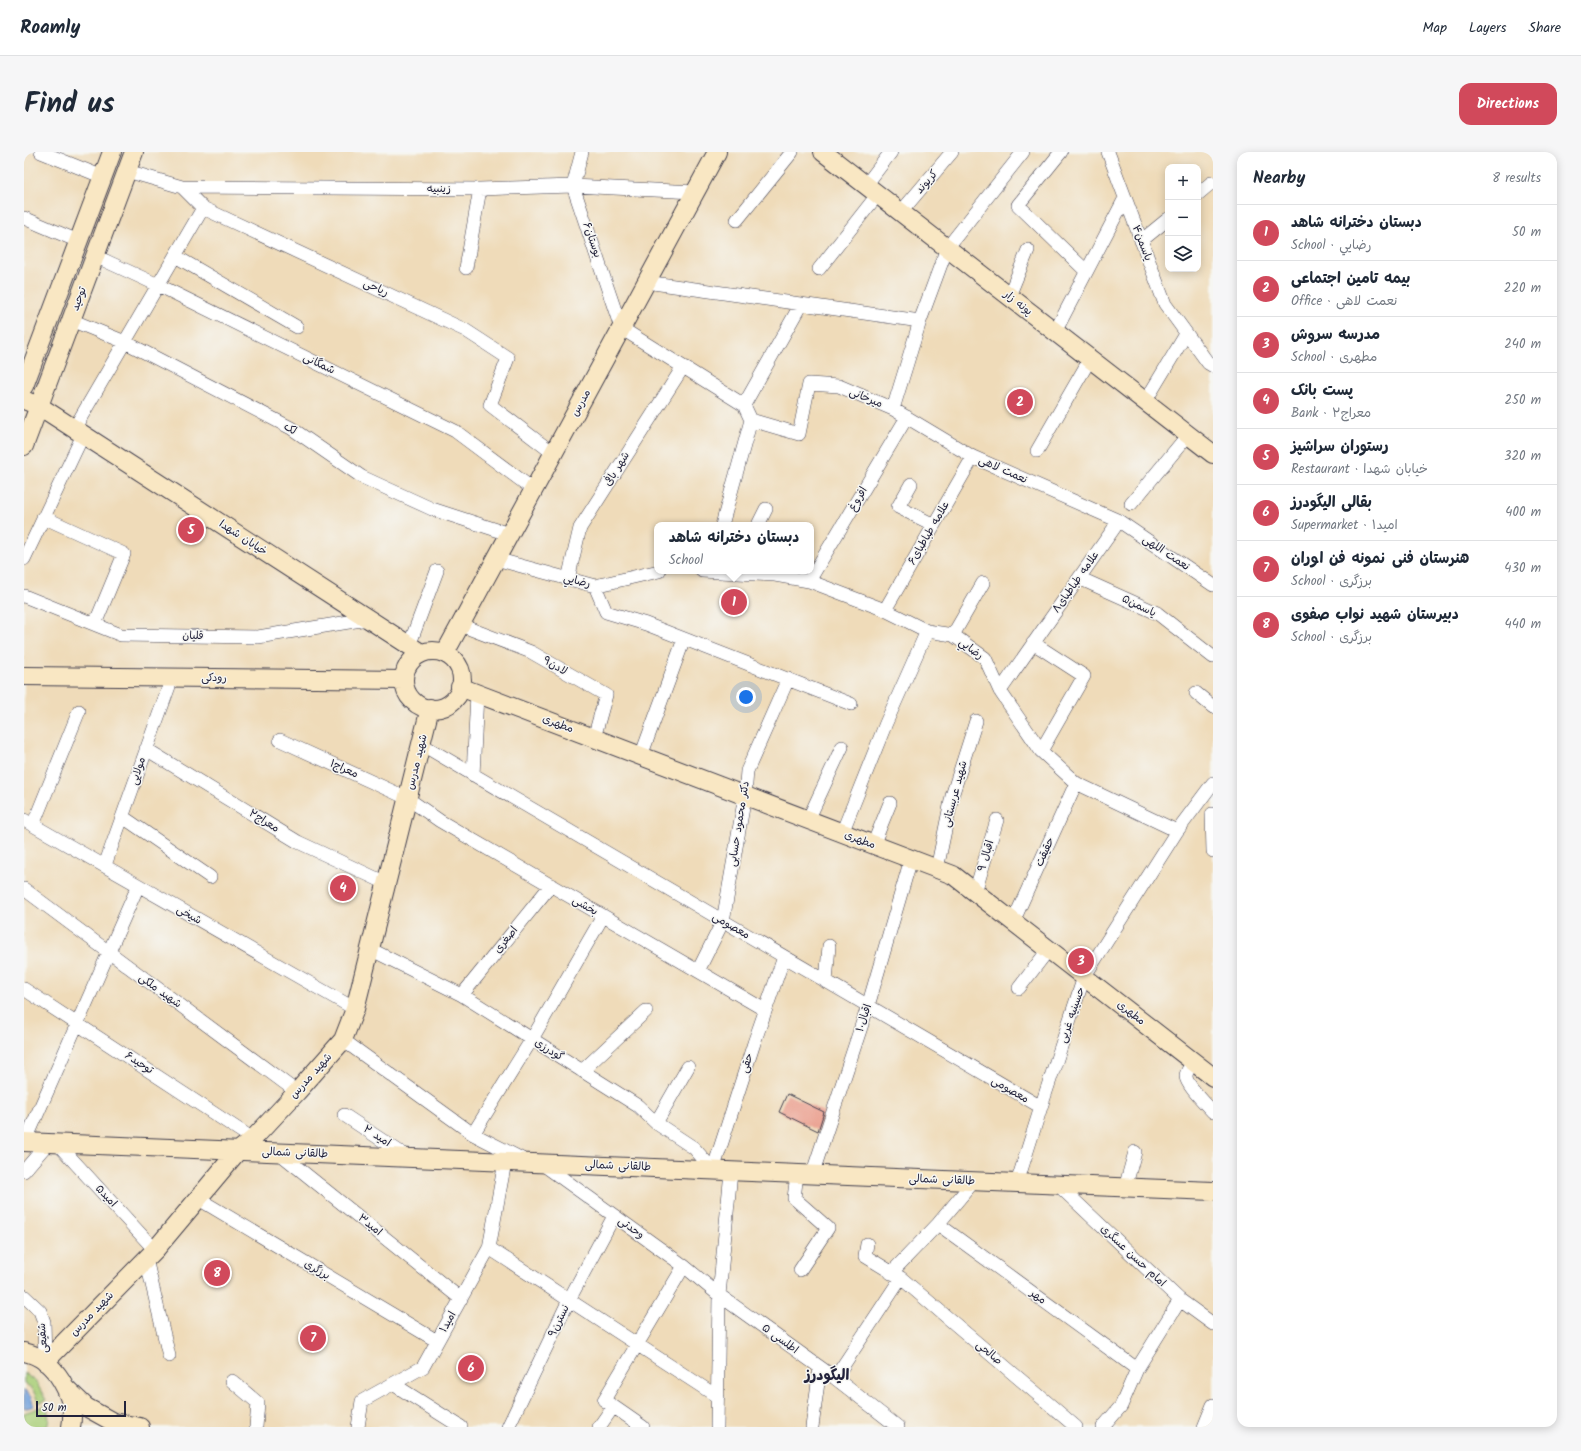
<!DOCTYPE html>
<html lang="en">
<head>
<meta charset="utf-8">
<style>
	:root { --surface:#fff; --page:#f6f6f7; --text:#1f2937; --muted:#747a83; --line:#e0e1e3; --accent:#d1495b }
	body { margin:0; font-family:Kalam,"Playpen Sans Arabic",sans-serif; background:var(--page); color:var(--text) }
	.controls { position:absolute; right:12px; top:12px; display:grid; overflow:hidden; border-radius:8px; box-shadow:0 2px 10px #0003 }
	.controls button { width:36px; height:36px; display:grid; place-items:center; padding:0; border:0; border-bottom:1px solid var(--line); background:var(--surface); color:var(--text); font:20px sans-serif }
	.scale { position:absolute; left:12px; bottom:10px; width:90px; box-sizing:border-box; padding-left:4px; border:2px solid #22223b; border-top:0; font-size:11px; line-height:14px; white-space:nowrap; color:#22223b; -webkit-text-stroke:3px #f6f6f2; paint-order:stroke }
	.you { position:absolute; left:722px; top:545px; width:14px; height:14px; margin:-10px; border:3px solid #fff; border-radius:50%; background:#1a73e8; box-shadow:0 0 0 6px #1a73e833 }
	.badge { display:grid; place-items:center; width:26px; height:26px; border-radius:50%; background:var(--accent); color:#fff; font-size:13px; font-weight:700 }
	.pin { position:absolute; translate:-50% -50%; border:2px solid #fff; box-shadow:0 1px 4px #0006 }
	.popup { position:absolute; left:630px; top:370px; width:160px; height:52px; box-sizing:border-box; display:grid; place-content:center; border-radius:8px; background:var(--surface); filter:drop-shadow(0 1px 3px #0005); font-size:13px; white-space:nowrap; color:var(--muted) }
	.popup b { font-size:15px; color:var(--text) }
	.popup::after { content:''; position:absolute; left:50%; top:100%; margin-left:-8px; border:8px solid transparent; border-top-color:var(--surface) }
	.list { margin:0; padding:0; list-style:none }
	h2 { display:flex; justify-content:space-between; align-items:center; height:52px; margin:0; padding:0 16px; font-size:17px }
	h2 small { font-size:13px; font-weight:400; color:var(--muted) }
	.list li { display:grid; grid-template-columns:26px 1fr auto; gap:12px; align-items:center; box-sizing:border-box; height:56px; padding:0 16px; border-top:1px solid var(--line) }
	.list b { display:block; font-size:15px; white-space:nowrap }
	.list p { margin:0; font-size:13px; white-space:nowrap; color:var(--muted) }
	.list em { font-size:13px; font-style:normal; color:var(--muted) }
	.icon { flex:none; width:22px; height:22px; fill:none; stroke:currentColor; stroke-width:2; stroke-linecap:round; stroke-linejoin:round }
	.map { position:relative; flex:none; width:1189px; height:1275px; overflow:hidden; border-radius:12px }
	header { display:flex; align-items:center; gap:24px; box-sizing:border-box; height:56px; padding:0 20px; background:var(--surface); border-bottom:1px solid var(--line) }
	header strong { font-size:19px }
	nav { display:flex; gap:22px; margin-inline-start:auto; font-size:14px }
	.intro { display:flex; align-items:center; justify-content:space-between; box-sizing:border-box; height:96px; padding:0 24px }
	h1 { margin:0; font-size:28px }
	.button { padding:10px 18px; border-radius:12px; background:var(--accent); color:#fff; font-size:14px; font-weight:700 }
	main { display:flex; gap:24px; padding:0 24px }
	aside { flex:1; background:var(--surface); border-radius:12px; box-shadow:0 2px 10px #0003 }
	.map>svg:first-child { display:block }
</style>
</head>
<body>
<header>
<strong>Roamly</strong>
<nav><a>Map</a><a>Layers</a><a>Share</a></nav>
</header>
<div class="intro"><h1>Find us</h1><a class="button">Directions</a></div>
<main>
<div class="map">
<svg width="1189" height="1275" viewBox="0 0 1189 1275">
	<rect width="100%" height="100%" fill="#f6f6f2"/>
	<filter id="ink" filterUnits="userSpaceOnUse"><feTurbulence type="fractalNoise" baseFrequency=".025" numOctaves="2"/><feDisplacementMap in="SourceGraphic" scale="8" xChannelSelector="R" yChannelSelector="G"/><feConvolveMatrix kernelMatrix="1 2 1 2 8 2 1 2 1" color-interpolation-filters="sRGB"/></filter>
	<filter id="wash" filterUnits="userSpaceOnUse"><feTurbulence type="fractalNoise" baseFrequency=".012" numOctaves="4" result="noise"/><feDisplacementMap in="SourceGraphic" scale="16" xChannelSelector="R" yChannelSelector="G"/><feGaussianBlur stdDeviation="0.9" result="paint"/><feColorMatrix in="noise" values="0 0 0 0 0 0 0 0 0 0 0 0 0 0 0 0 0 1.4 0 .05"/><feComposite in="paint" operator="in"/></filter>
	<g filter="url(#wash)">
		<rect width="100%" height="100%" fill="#efdbb9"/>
		<!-- green -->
		<path fill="#aacf79" stroke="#66785a" d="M0 1221 12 1230 22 1248 14 1251C12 1242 8 1236 0 1231Z
			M23 1253 25 1268 23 1275H0V1261Z"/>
		<!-- water -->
		<path fill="#73a2dc" stroke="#4a628c" d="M0 1238 7 1245 10 1254 0 1257Z"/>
		<g id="blocks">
			<!-- building -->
			<path fill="#ea9b8a" d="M763 942 800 960 794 979 755 960Z"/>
		</g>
	</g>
	<g filter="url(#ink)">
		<use href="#blocks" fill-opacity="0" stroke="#413e4e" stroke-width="1"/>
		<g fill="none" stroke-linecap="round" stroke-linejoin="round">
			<defs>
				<path id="street" d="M17 0 79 25
					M558 0 549 34 597 176 720 253 727 268 775 282 785 232 815 234 869 257 896 169 923 96 999 0
					M1037 0 994 53 1062 119
					M1084 0 1141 152 1184 211 1189 214
					M103 19 158 35 179 56 441 178 484 206 466 253 529 301
					M842 33 867 0
					M158 35 456 37 549 34 671 40
					M1174 42 1187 31 1189 32
					M877 60 928 0
					M0 66 54 89
					M713 68 768 0
					M1117 89 1144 67
					M71 104 134 133 431 279 510 338
					M151 104 273 175
					M442 116 456 37
					M795 117 854 42
					M622 130 896 169
					M985 144 1004 98
					M47 168 101 190 267 276 338 325 408 357 485 382
					M1031 180 1101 46
					M1121 250 1162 182
					M720 253 777 152
					M869 257 949 305 1095 369 1189 433
					M50 277 179 56
					M1013 299 1066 207
					M887 332 874 355 910 373
					M1107 352 1164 283
					M19 365 100 402 71 472
					M698 373 727 268
					M734 373 742 357
					M0 407 59 283
					M472 407 571 434 635 419
					M678 419 751 423 785 429 861 458 903 479 929 483 961 506 976 539 1017 599 1052 631 1153 679
					M1055 426 1133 461 1189 505
					M544 427 556 376 659 215
					M785 429 883 265
					M571 434 582 460 622 472 827 552
					M0 444 97 483 234 485 343 467
					M861 458 949 305
					M436 473 507 500 582 543 570 586
					M929 483 959 431
					M1009 491 1060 524 1017 599
					M385 494 413 419
					M976 539 1095 369
					M1172 541 1189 555
					M256 588 383 646 416 669 741 858
					M397 592 1017 955
					M122 597 274 690 362 731
					M617 604 660 487
					M449 623 453 542
					M1188 662 1189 699
					M99 665 186 725
					M0 668 331 857
					M784 668 818 595
					M9 673 55 559
					M818 681 862 571 903 479
					M849 693 866 651
					M81 713 148 526
					M913 717 928 644 952 569
					M0 737 273 940
					M951 740 973 668
					M989 770 1052 631
					M346 797 438 843 614 954 632 971 670 996 689 1018
					M674 819 699 769 721 644 723 619 764 527
					M802 830 805 794
					M995 836 1025 797
					M0 837 229 987
					M438 843 527 733
					M319 888 449 982 502 1009
					M1170 910C1167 914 1162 919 1162 924 1162 933 1183 953 1189 960
					M558 919 622 859
					M320 963 385 1006
					M632 971 664 915
					M449 982 508 887 579 764
					M1 990 114 734
					M33 991 131 1098
					M254 1000 437 1147
					M517 1011 660 1114 695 1143 811 1226 874 1275
					M689 1018 730 891 760 805
					M0 1019 24 991
					M773 1022 770 1046 804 1076 776 1118
					M788 1023 844 854 887 707
					M993 1031 1017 955 1060 825 1153 679 1189 631
					M1033 1032 1156 1148 1189 1172
					M1101 1036 1111 1000
					M173 1046 413 1189
					M914 1072 1113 1217
					M465 1096 694 1245
					M122 1107 145 1204
					M867 1121 914 1072 950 1029
					M877 1126 1052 1275
					M0 1144 16 1159 20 1170 21 1210
					M811 1226 877 1126 841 1104 843 1092
					M208 1229 234 1251 232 1275
					M369 1232 437 1275
					M334 1275 338 1249 399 1215 465 1096 481 1010
					M484 1275 545 1148 590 1064
					M575 1275 589 1255
					M619 1275 580 1248 660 1114
					M693 1275 695 1143 707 1020
					M788 1275 796 1216
					M1079 1275 1097 1254 1113 1217 1156 1148
					M1180 1275 1189 1253"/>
				<path id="secondary" d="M799 0 1189 302
					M0 234 88 0
					M0 248 15 254 397 501
					M0 294 110 0
					M380 528a29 29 0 1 1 58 0a29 29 0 1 1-58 0Z
					M421 501 693 0
					M0 524 380 528
					M436 535 929 723 1189 925
					M0 990 1189 1039
					M0 1200C31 1206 53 1245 47 1275
					M21 1210 131 1098 213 1000 229 987 273 940 319 888 331 857 406 556
					M42 1236 62 1255 89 1270 116 1275"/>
			</defs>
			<!-- street casing -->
			<use href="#street" stroke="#413e4e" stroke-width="14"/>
			<!-- secondary casing -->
			<use href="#secondary" stroke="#413e4e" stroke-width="20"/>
			<!-- street -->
			<use href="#street" stroke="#fff" stroke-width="13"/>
			<!-- secondary -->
			<use href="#secondary" stroke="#f9e7c3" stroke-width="18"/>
		</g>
	</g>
	<g text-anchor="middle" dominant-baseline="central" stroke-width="3" stroke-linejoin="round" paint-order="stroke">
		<!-- street labels -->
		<g font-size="11" fill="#22223b" stroke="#f6f6f2">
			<text transform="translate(903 30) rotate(-49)">کریوند</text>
			<text x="415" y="37">زینبیه</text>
			<text transform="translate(568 88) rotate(71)">بوستان۶</text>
			<text transform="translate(1118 91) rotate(69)">یاسمن۴</text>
			<text transform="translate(352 136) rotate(25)">ریاحی</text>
			<text transform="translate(55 147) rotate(-70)">توحید</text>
			<text transform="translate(994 151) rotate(38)">پونه زار</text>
			<text transform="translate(295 212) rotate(26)">شمگانی</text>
			<text transform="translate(842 246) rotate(23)">میرخانی</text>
			<text transform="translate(557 251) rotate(-61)">مدرس</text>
			<text transform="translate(266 277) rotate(31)">لک</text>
			<text transform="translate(593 317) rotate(-58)">شهر بافی</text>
			<text transform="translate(979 318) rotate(24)">نعمت لاهی</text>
			<text transform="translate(834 347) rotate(-59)">افروغ</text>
			<text transform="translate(905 381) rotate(-60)">علامه طباطبای۶</text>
			<text transform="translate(219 386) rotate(33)">خیابان شهدا</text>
			<text transform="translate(1142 401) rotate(34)">نعمت اللهی</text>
			<text transform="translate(553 429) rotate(14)">رضایي</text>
			<text transform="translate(1052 430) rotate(-55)">علامه طباطبای۸</text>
			<text transform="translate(1115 454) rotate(26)">یاسمن۵</text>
			<text transform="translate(169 484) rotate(1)">قلیان</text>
			<text transform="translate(947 497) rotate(37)">رضایي</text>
			<text transform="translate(531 514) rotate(30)">لادن۹</text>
			<text transform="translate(190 526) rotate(1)">رودکی</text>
			<text transform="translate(534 572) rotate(21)">مطهری</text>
			<text transform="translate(393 610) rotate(-76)">شهید مدرس</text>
			<text transform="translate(320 617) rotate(24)">معراج۱</text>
			<text transform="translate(114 619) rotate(-72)">مولایی</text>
			<text transform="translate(931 642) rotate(-75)">شهید عربستانی</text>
			<text transform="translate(240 669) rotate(32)">معراج۲</text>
			<text transform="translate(715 672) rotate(-81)">دکتر محمود حسابی</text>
			<text transform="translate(836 688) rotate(21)">مطهری</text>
			<text transform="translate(1021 700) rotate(-66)">حقیقت</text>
			<text transform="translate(962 704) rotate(-73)">اقبال ۹</text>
			<text transform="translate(561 754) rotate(30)">بخشی</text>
			<text transform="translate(165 763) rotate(30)">شیخی</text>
			<text transform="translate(707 774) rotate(30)">معصومی</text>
			<text transform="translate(482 788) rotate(-51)">اصغری</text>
			<text transform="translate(136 839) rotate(36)">شهید ملکی</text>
			<text transform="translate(1107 861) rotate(38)">مطهری</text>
			<text transform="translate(1048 863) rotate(-71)">حسینیه غربی</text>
			<text transform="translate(840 866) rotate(-72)">اقبال۱۰</text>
			<text transform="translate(525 898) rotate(32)">گودرزی</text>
			<text transform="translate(115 911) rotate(33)">توحید۶</text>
			<text transform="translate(723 911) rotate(-72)">حقی</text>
			<text transform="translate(287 924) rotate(-48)">شهید مدرس</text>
			<text transform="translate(986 938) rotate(30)">معصومی</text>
			<text transform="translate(353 984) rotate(33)">امید ۲</text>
			<text transform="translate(271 1001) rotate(2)">طالقانی شمالی</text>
			<text transform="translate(594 1014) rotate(2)">طالقانی شمالی</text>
			<text transform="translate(918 1028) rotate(2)">طالقانی شمالی</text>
			<text transform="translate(82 1044) rotate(47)">امید۵</text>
			<text transform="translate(346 1073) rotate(39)">امید۳</text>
			<text transform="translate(607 1076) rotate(36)">وحدتی</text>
			<text transform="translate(1109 1104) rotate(43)">امام حسن عسگری</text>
			<text transform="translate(293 1118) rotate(31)">برزگری</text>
			<text transform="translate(1014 1145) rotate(36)">مهر</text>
			<text transform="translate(68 1162) rotate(-46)">شهید مدرس</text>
			<text transform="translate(535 1169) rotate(-64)">نسترن۹</text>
			<text transform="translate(424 1170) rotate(-61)">امید۱</text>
			<text transform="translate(19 1186) rotate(-95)">شفیعی</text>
			<text transform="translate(756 1187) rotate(36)">اطلسی ۵</text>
			<text transform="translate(965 1201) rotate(40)">صالحی</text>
		</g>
		<!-- district labels -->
		<g font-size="15" font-weight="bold" fill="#22223b" stroke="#f6f6f2">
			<text x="803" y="1224">الیگودرز</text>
		</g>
	</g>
</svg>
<div class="controls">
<button>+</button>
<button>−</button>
<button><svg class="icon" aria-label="layers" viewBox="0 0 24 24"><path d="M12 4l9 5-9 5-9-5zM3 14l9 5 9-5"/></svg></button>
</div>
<div class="scale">50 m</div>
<div class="you"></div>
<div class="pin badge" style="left:710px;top:450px">1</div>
<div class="popup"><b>دبستان دخترانه شاهد</b>School</div>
<div class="pin badge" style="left:996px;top:250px">2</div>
<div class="pin badge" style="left:1057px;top:809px">3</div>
<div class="pin badge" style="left:319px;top:736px">4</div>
<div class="pin badge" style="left:167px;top:378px">5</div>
<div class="pin badge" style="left:447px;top:1216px">6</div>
<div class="pin badge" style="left:289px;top:1186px">7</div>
<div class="pin badge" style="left:193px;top:1121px">8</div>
</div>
<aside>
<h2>Nearby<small>8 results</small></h2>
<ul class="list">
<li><span class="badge">1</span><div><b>دبستان دخترانه شاهد</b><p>School · رضایي</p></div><em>50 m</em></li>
<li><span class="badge">2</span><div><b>بیمه تامین اجتماعی</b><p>Office · نعمت لاهی</p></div><em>220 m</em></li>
<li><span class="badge">3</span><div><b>مدرسه سروش</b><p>School · مطهری</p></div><em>240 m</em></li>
<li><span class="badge">4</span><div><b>پست بانک</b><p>Bank · معراج۲</p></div><em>250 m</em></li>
<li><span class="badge">5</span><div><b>رستوران سراشپز</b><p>Restaurant · خیابان شهدا</p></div><em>320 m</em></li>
<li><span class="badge">6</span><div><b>بقالی الیگودرز</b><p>Supermarket · امید۱</p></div><em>400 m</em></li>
<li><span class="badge">7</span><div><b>هنرستان فنی نمونه فن اوران</b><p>School · برزگری</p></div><em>430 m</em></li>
<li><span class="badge">8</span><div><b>دبیرستان شهید نواب صفوی</b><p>School · برزگری</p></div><em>440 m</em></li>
</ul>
</aside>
</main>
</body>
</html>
